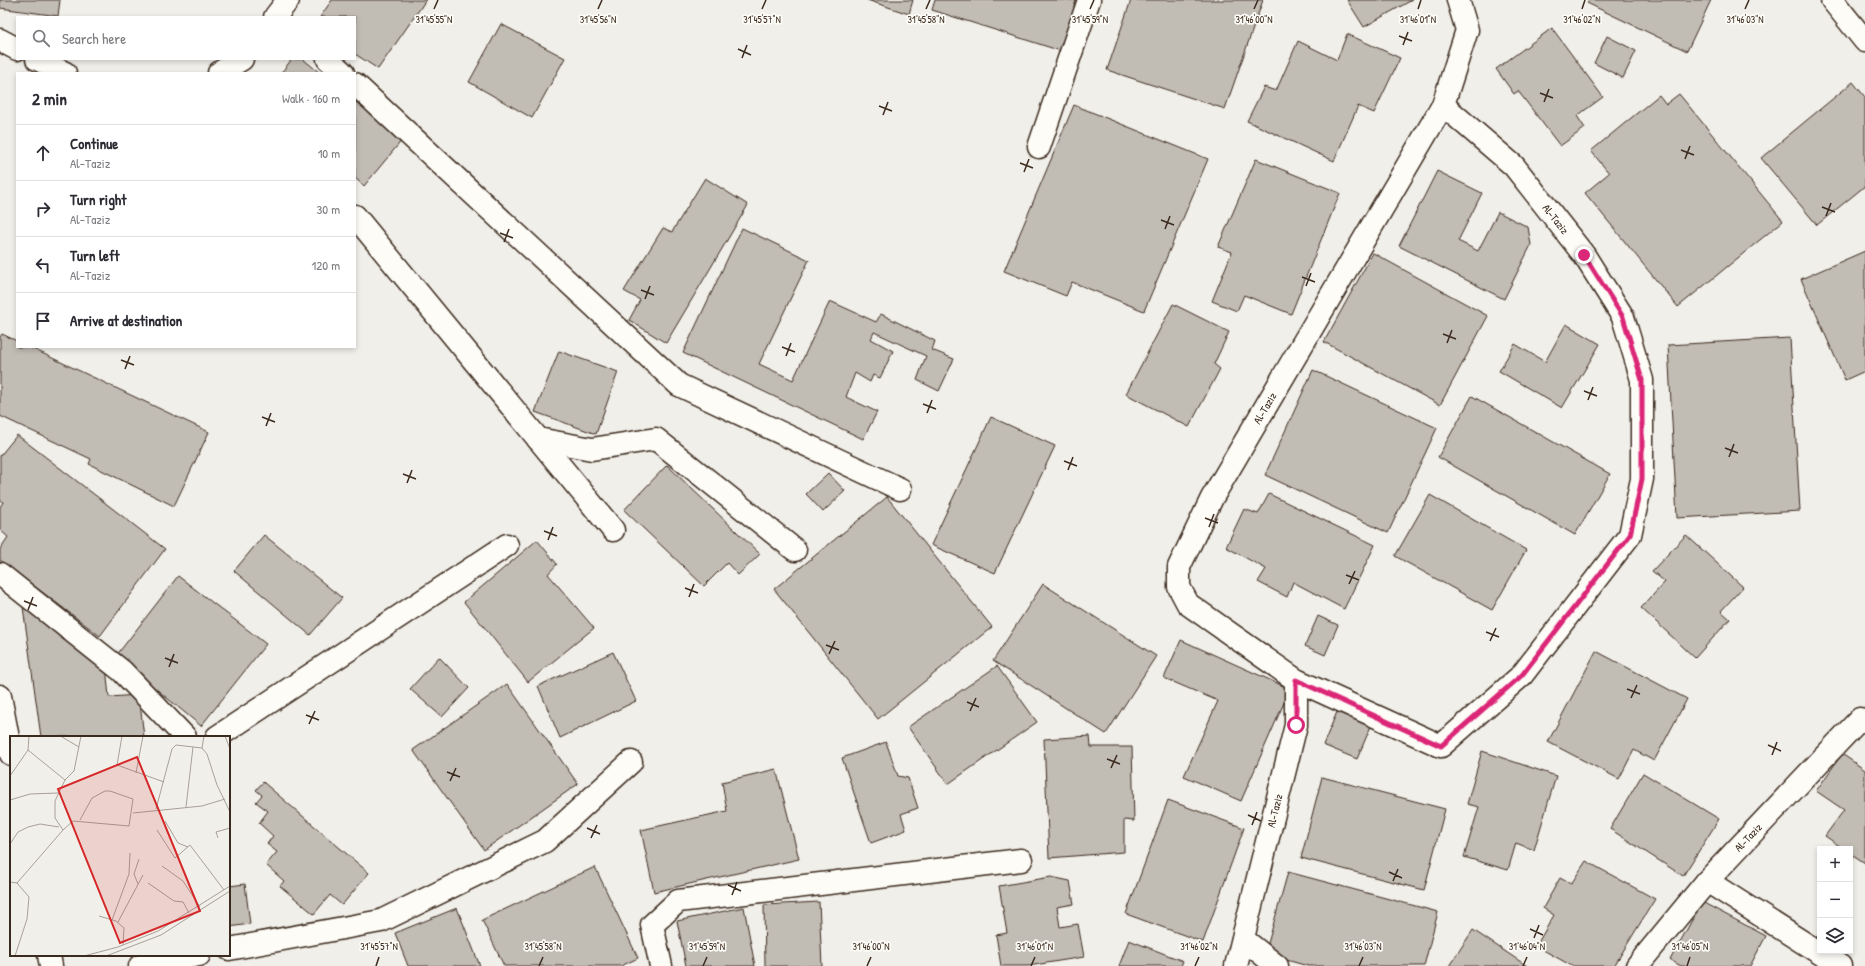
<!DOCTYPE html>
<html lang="en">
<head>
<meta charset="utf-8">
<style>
	:root { --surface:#fff; --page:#f2f2f3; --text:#2b2b33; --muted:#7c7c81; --line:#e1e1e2 }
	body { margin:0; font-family:"Patrick Hand",sans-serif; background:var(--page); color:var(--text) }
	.controls { position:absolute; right:12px; bottom:12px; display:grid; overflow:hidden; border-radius:0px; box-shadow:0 2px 6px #0003 }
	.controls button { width:36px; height:36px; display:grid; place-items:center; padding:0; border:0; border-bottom:1px solid var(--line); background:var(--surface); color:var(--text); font:20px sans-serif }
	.stop { position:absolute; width:12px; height:12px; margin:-9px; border:3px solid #db2777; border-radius:50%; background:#fff }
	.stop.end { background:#db2777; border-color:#fff; box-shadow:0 1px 4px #0008 }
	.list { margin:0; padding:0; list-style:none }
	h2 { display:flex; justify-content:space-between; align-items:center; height:52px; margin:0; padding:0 16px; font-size:17px }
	h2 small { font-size:13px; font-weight:400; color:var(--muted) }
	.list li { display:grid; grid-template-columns:26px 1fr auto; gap:12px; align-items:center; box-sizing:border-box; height:56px; padding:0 16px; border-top:1px solid var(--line) }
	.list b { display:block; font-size:15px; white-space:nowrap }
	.list p { margin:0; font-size:13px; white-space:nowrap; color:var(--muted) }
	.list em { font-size:13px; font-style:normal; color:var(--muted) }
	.icon { flex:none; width:22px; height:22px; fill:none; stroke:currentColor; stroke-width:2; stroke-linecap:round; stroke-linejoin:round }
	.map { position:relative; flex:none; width:1865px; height:966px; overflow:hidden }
	.search { position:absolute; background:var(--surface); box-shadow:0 2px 6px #0003; left:16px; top:16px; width:340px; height:44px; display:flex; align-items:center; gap:10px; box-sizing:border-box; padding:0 14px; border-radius:0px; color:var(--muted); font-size:15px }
	.panel { position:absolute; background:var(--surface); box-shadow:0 2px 6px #0003; left:16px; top:72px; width:340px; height:276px; border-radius:0px }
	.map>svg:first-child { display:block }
</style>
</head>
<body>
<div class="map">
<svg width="1865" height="966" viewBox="0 0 1865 966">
	<rect width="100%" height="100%" fill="#f1efea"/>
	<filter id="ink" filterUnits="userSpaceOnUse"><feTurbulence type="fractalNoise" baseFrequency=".025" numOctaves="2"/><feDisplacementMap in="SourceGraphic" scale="8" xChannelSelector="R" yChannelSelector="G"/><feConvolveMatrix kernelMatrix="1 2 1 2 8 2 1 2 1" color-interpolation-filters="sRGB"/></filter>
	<g filter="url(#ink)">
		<!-- building -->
		<path fill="#c1bcb4" stroke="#3b2a1e" d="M0 0H60L58 16 0 8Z
			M332 0H426L378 69 355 54V17H320Z
			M867 0H913L909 14Z
			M935 0H1077L1061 51 932 10Z
			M1131 0H1263L1225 109 1107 70Z
			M1347 0H1412L1364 27Z
			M1589 0H1711L1687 51 1587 3Z
			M501 24 565 58 532 118 469 82Z
			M1552 28 1603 97 1577 116 1585 128 1560 146 1518 91 1514 94 1496 69Z
			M1347 34 1400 58 1374 113 1358 106 1334 161 1247 121 1264 87 1276 91 1298 41 1337 60Z
			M1607 36 1636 51 1623 78 1594 63Z
			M292 59H303L320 73H281Z
			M1853 82 1865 97V186L1817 225 1761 158Z
			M1679 94 1783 221 1678 307 1585 193 1609 173 1591 151 1659 95 1666 104Z
			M355 101 403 139 364 186 355 178Z
			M1074 105 1208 159 1144 311 1072 282 1066 296 1004 271Z
			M1256 159 1340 193 1291 314 1244 295 1237 311 1212 301 1232 252 1218 247Z
			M1437 171 1482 193 1458 241 1478 251 1498 212 1528 227 1531 245 1504 299 1399 246Z
			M705 178 748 205 666 343 629 320 640 300 624 291 663 228 672 232Z
			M742 228 809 260 759 364 793 380 830 301 876 322 881 314 935 341 932 350 954 359 939 391 917 380 926 356 874 332 871 339 893 351 880 378 873 375 870 382 855 373 846 397 877 412 863 439 683 353Z
			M1865 251V371L1845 380 1801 279Z
			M1373 253 1488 316 1440 405 1324 342Z
			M1173 304 1229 332 1214 364 1220 369 1189 427 1126 394Z
			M1566 324 1600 344 1562 408 1499 371 1515 344 1545 362Z
			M2 334 17 341V347H29L209 432 174 506 89 464 91 459 0 416V337Z
			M1790 338 1800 511 1677 518 1668 345Z
			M559 351 618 372 596 434 535 412Z
			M1313 370 1437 428 1388 533 1265 475Z
			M1472 396 1610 474 1575 535 1438 457Z
			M991 417 1055 446 995 573 931 545Z
			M17 435 165 549 100 636 0 560V549L8 537 0 530V507L3 502 0 500V456Z
			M667 465 760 554 738 575 727 563 704 586 624 510Z
			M828 473 845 491 823 512 806 494Z
			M1269 494 1375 545 1344 609 1293 582 1287 597 1258 582 1266 569 1226 547 1244 509 1258 514Z
			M1430 495 1526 550 1492 610 1395 556Z
			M887 497 992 627 878 719 774 589Z
			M264 535 342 598 310 635 234 571Z
			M1686 535 1743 587 1721 611 1730 619 1695 658 1641 608 1665 582 1652 571Z
			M537 540 557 564 548 574 594 628 528 682 464 602Z
			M178 576 266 644 201 726 116 656Z
			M1043 584 1156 656 1106 734 993 661Z
			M23 607 106 667 109 697 139 695 144 737H41Z
			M1318 616 1338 625 1325 655 1305 646Z
			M1181 640 1290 689 1241 801 1184 776 1218 701 1164 678Z
			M1596 651 1687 699 1654 761 1634 750 1619 779 1548 742Z
			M613 652 636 701 560 738 538 686Z
			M439 657 469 688 442 717 410 689Z
			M997 666 1037 722 948 784 908 727Z
			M507 684 578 784 484 850 413 750Z
			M1337 712 1371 726 1357 759 1323 745Z
			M1090 736 1091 747H1132L1134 821 1124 820V852L1049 858 1044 739Z
			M886 742 898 776 908 778 918 808 901 814 906 830 871 843 842 758Z
			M1482 751 1556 776 1534 850 1516 843 1508 870 1464 857 1479 807 1467 804Z
			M1842 754 1865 770V863L1850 853V849H1844L1825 836 1844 810 1816 791Z
			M776 769 799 859 654 892 641 830 727 811 722 782Z
			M1643 773 1719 819 1683 876 1610 829Z
			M1322 777 1445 809 1424 890 1301 858Z
			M263 782 369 873 342 905 330 895 314 914 280 886 284 881 266 865 277 852 267 844 273 836 259 823 268 811 256 802 262 795 256 790Z
			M1168 800 1244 828 1203 942 1126 914Z
			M1586 861 1655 899 1614 966H1572L1536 946 1554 915 1543 908 1560 878 1571 884Z
			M595 867 638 958 621 966H504L482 920Z
			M1288 872 1438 912 1424 966H1308L1265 954Z
			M1051 877 1070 881 1074 904 1057 907 1060 927 1078 924 1084 957 1028 966H1001L996 935 1007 933 999 886Z
			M245 884 250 924 229 927V886Z
			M819 902 822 966H765L764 905Z
			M1702 902 1766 936 1750 966H1681L1670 960Z
			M744 907 755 966H686L677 921Z
			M457 908 480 966H408L395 933Z
			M1473 930 1527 966H1449Z
			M1129 940 1183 961 1181 966H1119Z"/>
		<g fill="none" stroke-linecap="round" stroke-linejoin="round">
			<defs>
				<g id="minor">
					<path d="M1832 0 1865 41"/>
					<path d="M275 17 288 0"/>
					<path d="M0 40 17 49"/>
					<path d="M37 59 65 73"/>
					<path d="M328 59 343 73"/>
					<path d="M219 73 242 59"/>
					<path d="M355 84 679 385 900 489"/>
					<path id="s1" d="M1443 105 1514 166 1584 255 1623 317 1642 380V479L1630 535 1522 675 1441 746 1296 680 1188 604 1179 587V567L1212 498 1443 105 1467 30 1458 0"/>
					<path d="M1039 147 1089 0"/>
					<path d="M355 216 613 530"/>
					<path d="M538 439 592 449 656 439 795 550"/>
					<path d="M0 574 122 671 185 737"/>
					<path d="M217 737 507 545"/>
					<path d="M1707 881 1840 966"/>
					<path d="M1243 939 1277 966"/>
					<path d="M229 949 381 921 545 841 631 762"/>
					<path d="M140 966 199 955"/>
					<path d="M661 966 652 925 678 901 1021 860"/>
					<path id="s2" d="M1236 966 1296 725V680"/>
					<path id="s3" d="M1637 966 1707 881 1860 719 1865 722"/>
				</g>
				<path id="major" d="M0 696 11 754
					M49 955 51 966"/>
			</defs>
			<!-- minor casing -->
			<use href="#minor" stroke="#3b2a1e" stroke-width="25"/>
			<!-- major casing -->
			<use href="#major" stroke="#3b2a1e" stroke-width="25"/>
			<!-- minor -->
			<use href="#minor" stroke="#fdfcf7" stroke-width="22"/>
			<!-- major -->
			<use href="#major" stroke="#fdfcf7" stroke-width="22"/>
		</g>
	</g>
	<g fill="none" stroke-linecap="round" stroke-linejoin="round" filter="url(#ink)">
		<!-- route -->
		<path stroke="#db2777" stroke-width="5" d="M1296 725V680L1441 746 1522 675 1630 535 1642 479V380L1623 317 1584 255"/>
	</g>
	<!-- ticks -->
	<path fill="none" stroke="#3b2a1e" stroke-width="1.5" d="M434 9 438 0M598 9 602 0M762 9 766 0M926 9 930 0M1090 9 1094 0M1254 9 1258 0M1418 9 1421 0M1582 9 1585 0M1745 9 1749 0M1399 36 1412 41M1403 45 1408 32M738 49 751 55M742 58 747 45M1540 93 1553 98M1544 102 1549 89M879 106 892 111M883 115 888 102M1681 150 1694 155M1685 159 1690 146M1020 163 1033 168M1024 172 1029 159M1822 207 1835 212M1826 216 1831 203M1161 220 1174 225M1165 229 1170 216M500 233 513 238M504 242 509 229M1302 277 1315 282M1306 286 1311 273M641 290 654 295M645 299 650 286M1443 334 1456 339M1447 343 1452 330M782 347 795 352M786 356 791 343M121 360 134 365M125 369 130 356M1584 391 1597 396M1588 400 1593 387M923 404 936 409M927 413 932 400M262 417 275 422M266 426 271 413M1725 448 1738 453M1729 457 1734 444M1064 461 1077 466M1068 470 1073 457M403 474 416 479M407 483 412 470M1205 518 1218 523M1209 527 1214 514M544 531 557 536M548 540 553 527M1346 575 1359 580M1349 584 1355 571M685 588 698 593M689 597 694 584M24 601 37 606M28 610 33 597M1486 632 1499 637M1490 641 1496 628M826 645 839 650M829 654 835 641M165 658 178 663M169 667 174 654M1627 689 1640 694M1631 698 1637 685M967 702 979 707M970 711 976 698M306 715 319 720M309 724 315 711M1768 745 1781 751M1772 755 1777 742M1107 759 1120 764M1111 768 1117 755M447 772 460 777M450 781 456 768M1248 815 1261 821M1252 825 1257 812M587 828 600 834M591 838 597 825M1389 872 1402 878M1393 881 1398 869M728 885 741 891M732 895 737 882M1530 929 1543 935M1534 938 1539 925M376 966 379 957M539 966 543 957M703 966 707 957M867 966 871 957M1031 966 1035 957M1195 966 1199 957M1359 966 1363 957M1523 966 1527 957M1687 966 1690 957"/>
	<g text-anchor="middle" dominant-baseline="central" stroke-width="3.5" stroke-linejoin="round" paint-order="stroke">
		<!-- street labels -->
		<g font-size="11" fill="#3b2a1e" stroke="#fdfcf7">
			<text stroke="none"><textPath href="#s1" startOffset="161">Al-Taziz</textPath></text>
			<text stroke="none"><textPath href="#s1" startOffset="1298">Al-Taziz</textPath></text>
			<text stroke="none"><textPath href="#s2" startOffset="160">Al-Taziz</textPath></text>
			<text stroke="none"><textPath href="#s3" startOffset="170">Al-Taziz</textPath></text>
		</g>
	</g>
	<!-- overview -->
	<g transform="translate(10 736)">
		<rect width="220" height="220" fill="#f1efea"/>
		<path fill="none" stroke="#a8a098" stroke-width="1" d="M112 0 107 29 154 46M215 0 220 13M52 1 69 11M192 12 194 0M18 14 55 44M126 37 133 0M0 40 18 14 19 0M0 64 20 58 48 57M176 71 183 11M146 73 162 13 166 9 192 12 197 18 207 49 220 76M123 77 192 70 215 63M155 85 168 107 178 111M53 94 45 82V65L55 44 64 35 71 0M147 94 165 122 180 109 214 154M208 102 206 96 220 92M0 108 8 96 18 91 30 88 49 91M152 130 173 145 190 171M0 146 7 147 19 161 17 183 5 220M7 147 53 94 63 85 119 90 123 63 100 55H95L82 62 70 84M138 147 164 165 173 166 179 177M128 148 124 138 129 123M89 180 106 185 114 192 113 209M102 184 119 138 120 117M108 186 133 139M74 220 108 211 148 195 220 150M96 220 151 199 220 155"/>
		<path fill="#d62828" fill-opacity="0.15" stroke="#d62828" stroke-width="2" d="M127 21 190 175 110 207 48 53Z"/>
		<rect width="220" height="220" fill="none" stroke="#3b2a1e" stroke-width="2"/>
	</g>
	<g font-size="10" text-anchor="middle" fill="#3b2a1e" stroke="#fdfcf7" stroke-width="3.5" stroke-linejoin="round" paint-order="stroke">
		<text x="434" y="23">31°45'55"N</text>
		<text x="598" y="23">31°45'56"N</text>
		<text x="762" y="23">31°45'57"N</text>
		<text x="926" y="23">31°45'58"N</text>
		<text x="1090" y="23">31°45'59"N</text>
		<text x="1254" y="23">31°46'00"N</text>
		<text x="1418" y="23">31°46'01"N</text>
		<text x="1582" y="23">31°46'02"N</text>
		<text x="1745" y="23">31°46'03"N</text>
		<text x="379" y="950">31°45'57"N</text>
		<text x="543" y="950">31°45'58"N</text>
		<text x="707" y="950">31°45'59"N</text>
		<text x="871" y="950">31°46'00"N</text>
		<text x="1035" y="950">31°46'01"N</text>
		<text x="1199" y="950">31°46'02"N</text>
		<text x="1363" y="950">31°46'03"N</text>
		<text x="1527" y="950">31°46'04"N</text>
		<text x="1690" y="950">31°46'05"N</text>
	</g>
</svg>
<div class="controls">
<button>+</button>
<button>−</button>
<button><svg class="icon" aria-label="layers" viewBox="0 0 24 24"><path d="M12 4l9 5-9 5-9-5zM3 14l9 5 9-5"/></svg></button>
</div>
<div class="stop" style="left:1296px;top:725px"></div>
<div class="stop end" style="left:1584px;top:255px"></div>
<div class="search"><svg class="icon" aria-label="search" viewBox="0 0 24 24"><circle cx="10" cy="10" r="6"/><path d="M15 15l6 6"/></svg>Search here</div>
<section class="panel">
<h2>2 min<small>Walk · 160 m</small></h2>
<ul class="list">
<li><svg class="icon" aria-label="ahead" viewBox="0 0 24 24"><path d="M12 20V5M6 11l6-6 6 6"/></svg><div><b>Continue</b><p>Al-Taziz</p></div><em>10 m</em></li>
<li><svg class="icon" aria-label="right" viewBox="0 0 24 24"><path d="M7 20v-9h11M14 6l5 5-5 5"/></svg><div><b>Turn right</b><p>Al-Taziz</p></div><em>30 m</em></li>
<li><svg class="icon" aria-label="left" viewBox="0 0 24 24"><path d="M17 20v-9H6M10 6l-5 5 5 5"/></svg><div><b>Turn left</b><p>Al-Taziz</p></div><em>120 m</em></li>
<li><svg class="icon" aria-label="arrive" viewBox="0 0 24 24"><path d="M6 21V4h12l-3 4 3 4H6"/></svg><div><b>Arrive at destination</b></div></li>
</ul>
</section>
</div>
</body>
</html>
